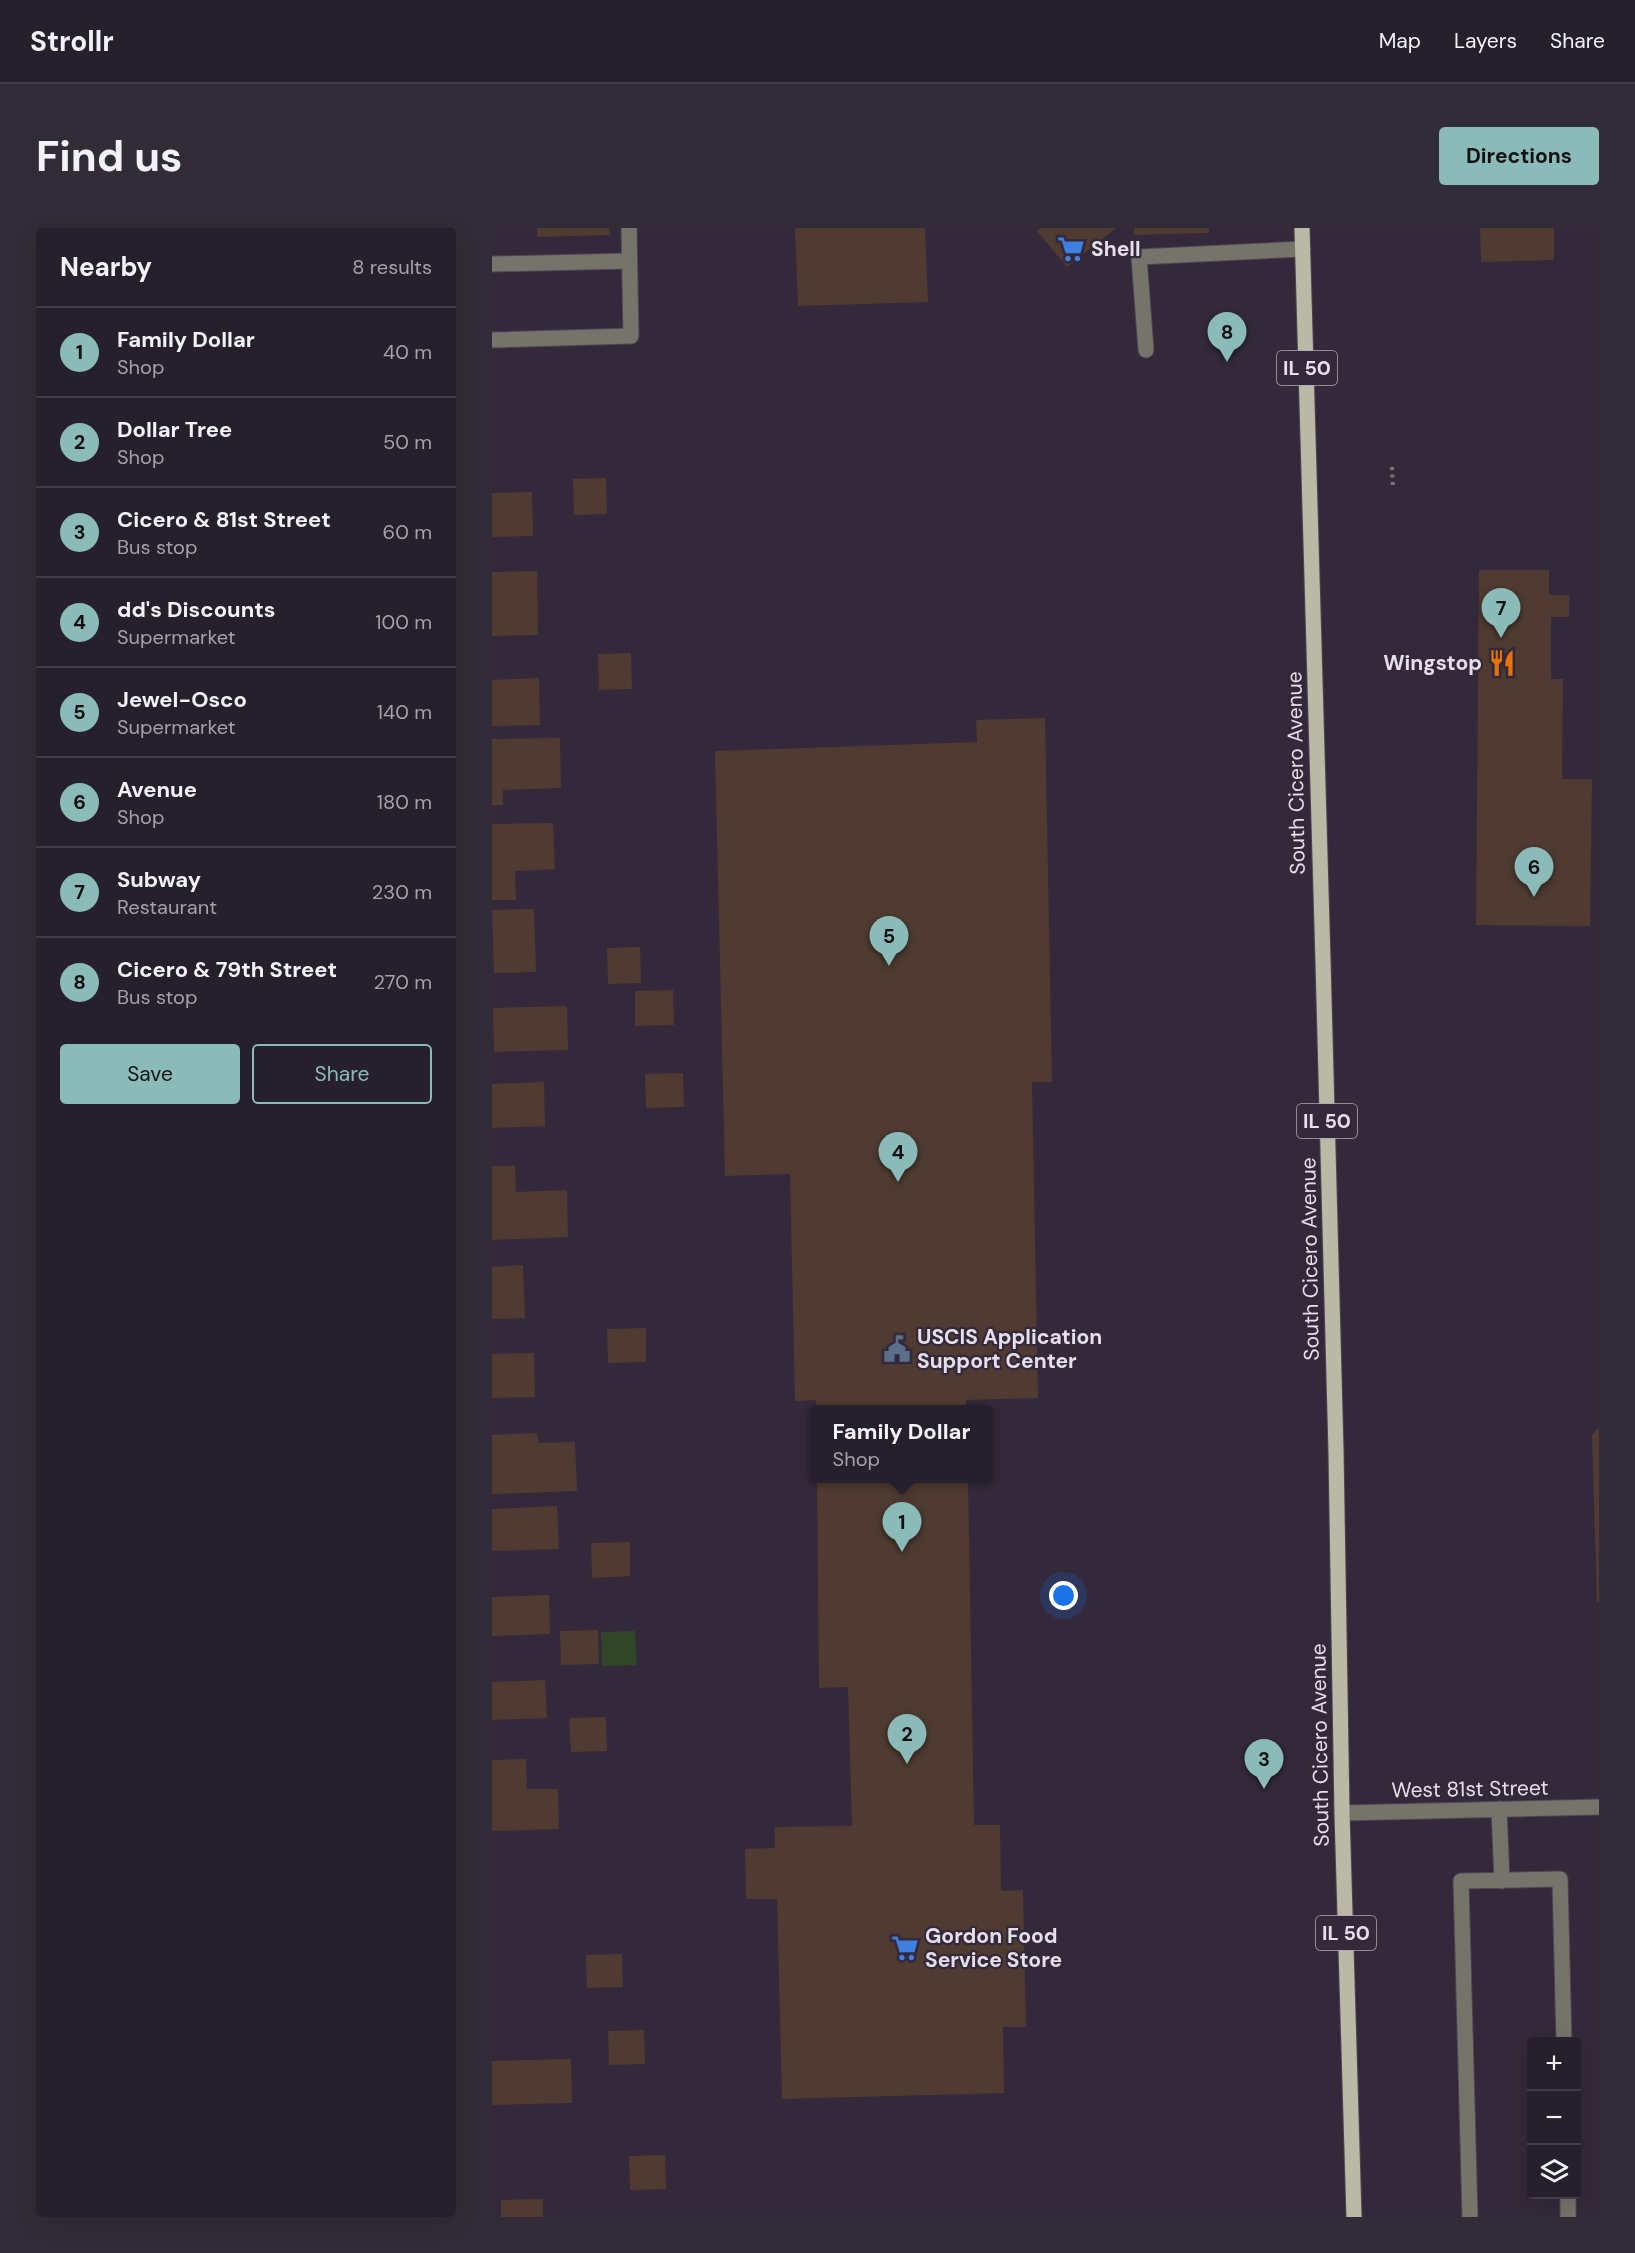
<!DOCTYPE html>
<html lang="en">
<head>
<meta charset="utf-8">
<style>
	:root { --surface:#261f2c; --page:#322c38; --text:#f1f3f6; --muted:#a4a2a9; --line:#423d48; --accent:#8bbbb9 }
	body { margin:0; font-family:"DM Sans",sans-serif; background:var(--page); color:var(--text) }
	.controls { position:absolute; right:18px; bottom:18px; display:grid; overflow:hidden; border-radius:6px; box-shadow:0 6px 24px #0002 }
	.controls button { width:54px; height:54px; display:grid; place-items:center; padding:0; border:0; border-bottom:2px solid var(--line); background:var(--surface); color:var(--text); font:30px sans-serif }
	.you { position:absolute; left:572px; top:1368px; width:21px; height:21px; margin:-15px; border:4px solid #fff; border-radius:50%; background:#1a73e8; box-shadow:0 0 0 9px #1a73e833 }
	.badge { display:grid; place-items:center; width:39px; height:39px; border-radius:50%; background:var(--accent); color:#111; font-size:20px; font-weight:700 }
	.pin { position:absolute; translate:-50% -50px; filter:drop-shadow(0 2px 3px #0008) }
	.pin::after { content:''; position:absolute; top:32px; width:21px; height:18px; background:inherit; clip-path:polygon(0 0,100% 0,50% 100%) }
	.popup { position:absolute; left:318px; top:1177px; width:183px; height:78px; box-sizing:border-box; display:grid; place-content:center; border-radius:6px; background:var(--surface); filter:drop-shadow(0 2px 4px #0005); font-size:20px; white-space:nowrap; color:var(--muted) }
	.popup b { font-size:22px; color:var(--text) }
	.popup::after { content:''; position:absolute; left:50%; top:100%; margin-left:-12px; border:12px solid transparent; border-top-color:var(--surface) }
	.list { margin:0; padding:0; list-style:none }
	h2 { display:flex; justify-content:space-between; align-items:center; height:78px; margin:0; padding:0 24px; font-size:26px }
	h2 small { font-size:20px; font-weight:400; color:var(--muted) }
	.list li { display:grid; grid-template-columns:39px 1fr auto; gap:18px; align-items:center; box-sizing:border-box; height:90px; padding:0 24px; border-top:2px solid var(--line) }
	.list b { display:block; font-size:22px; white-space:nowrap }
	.list p { margin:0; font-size:20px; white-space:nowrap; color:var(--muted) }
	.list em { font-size:20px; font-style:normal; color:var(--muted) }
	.actions { display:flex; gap:12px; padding:18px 24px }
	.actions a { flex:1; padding:14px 0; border:2px solid var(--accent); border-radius:6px; text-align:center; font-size:21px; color:var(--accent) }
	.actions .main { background:var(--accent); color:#111 }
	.icon { flex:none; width:33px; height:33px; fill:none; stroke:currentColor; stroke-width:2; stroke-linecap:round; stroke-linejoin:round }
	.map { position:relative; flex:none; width:1107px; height:1989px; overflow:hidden; border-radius:6px }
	header { display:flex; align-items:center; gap:36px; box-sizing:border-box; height:84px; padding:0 30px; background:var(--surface); border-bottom:2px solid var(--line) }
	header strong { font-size:28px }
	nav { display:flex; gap:33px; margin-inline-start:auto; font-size:21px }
	.intro { display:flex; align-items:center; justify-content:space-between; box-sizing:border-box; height:144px; padding:0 36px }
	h1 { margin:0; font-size:42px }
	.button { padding:15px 27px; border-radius:6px; background:var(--accent); color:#111; font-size:21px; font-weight:700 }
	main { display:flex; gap:36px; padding:0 36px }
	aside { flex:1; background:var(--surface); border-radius:6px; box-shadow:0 6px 24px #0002 }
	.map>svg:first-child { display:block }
</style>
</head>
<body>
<header>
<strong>Strollr</strong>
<nav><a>Map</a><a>Layers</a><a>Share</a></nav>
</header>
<div class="intro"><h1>Find us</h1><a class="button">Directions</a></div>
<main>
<aside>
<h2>Nearby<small>8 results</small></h2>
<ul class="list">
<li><span class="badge">1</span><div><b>Family Dollar</b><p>Shop</p></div><em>40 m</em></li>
<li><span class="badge">2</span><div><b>Dollar Tree</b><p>Shop</p></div><em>50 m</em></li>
<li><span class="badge">3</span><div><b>Cicero &amp; 81st Street</b><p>Bus stop</p></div><em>60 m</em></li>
<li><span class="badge">4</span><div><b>dd's Discounts</b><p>Supermarket</p></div><em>100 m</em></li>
<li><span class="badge">5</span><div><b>Jewel-Osco</b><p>Supermarket</p></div><em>140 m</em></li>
<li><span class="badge">6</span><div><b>Avenue</b><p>Shop</p></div><em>180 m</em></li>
<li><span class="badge">7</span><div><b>Subway</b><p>Restaurant</p></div><em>230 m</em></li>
<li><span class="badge">8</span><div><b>Cicero &amp; 79th Street</b><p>Bus stop</p></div><em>270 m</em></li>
</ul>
<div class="actions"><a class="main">Save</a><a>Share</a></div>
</aside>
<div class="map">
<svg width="1107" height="1989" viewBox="0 0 1107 1989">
	<rect width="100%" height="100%" fill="#33293a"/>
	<!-- green -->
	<path fill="#314628" d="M143 1403 145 1437 110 1438 109 1404Z"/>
	<!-- building -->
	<path fill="#4f3b31" d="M45 0H117L118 7 45 9Z
		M303 0H433L436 74 306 78Z
		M548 0H624L575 39 545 3Z
		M642 0H717V5L642 7Z
		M988 0H1062V32L989 34Z
		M114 250 115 286 82 287 81 251Z
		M40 264 41 308 0 309V265Z
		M987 342H1057V367H1077V389H1059V451H1071L1070 551H1100L1098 698 984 697Z
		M45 343 46 407 0 408V344Z
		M139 425 140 461 107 462 106 426Z
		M47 450 48 497 0 498V452Z
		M553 490 560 854H540L546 1170 474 1172V1182H324V1172L303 1173 298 946 233 948 223 523 485 514 484 492Z
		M68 510 69 560 11 562V577H0V511Z
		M61 595 63 641 23 643 24 672H0V596Z
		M42 681 44 744 2 745 0 682Z
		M148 719 149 755 116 756 115 720Z
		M181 762 182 797 143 798V763Z
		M75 778 76 822 2 824 1 780Z
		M191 845 192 879 154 880 153 846Z
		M52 854 53 898 0 900V856Z
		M0 938H23L24 964 75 962 76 1009 0 1012Z
		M31 1037 33 1090 0 1091V1039Z
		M154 1100V1134L116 1135 115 1101Z
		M42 1125 43 1169 0 1170V1126Z
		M1107 1199V1374H1105L1100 1207Z
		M45 1205 46 1215 83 1214 85 1263 0 1266V1207Z
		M325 1250H476L482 1597H508L509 1663 531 1662 534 1799H511L512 1865 290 1871 285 1671H254L253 1621 283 1620V1599L360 1598 356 1459 327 1460Z
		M65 1278 67 1321 0 1323V1281Z
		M138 1314V1348L100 1350 99 1315Z
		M57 1367 58 1406 0 1408V1369Z
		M106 1402 107 1436 69 1437 68 1403Z
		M53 1452 55 1490 0 1492V1454Z
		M114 1489 115 1523 79 1524 77 1490Z
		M34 1531 35 1561H66L67 1601 0 1603V1532Z
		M130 1726 131 1759 95 1760 94 1727Z
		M152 1802 153 1836 117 1837 116 1803Z
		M79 1831 80 1875 0 1877V1833Z
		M173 1927 174 1961 138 1962 137 1928Z
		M51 1971V1989H9V1972Z"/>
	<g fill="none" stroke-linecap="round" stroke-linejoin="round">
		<defs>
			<path id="minor" d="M0 36 137 33
				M0 112 139 108 137 0
				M654 122 647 29 811 21
				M1007 1581 1010 1653
				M850 1585 1107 1579
				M1076 1966V1989
				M978 1989 969 1653 1068 1651 1072 1814"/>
			<path id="major" d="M810 0 831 733 844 1223 850 1585 862 1989"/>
		</defs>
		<!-- minor casing -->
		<use href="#minor" stroke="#4f4656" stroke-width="17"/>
		<!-- major casing -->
		<use href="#major" stroke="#4f4656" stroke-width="17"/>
		<!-- path -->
		<path stroke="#7b7382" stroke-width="4" stroke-dasharray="3 4.5" stroke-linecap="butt" d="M900 239 901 261"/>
		<!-- minor -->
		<use href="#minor" stroke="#74746a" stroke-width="15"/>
		<!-- major -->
		<use href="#major" stroke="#bab9a5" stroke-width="15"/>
	</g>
	<!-- icons -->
	<defs>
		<symbol id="supermarket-bare" viewBox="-9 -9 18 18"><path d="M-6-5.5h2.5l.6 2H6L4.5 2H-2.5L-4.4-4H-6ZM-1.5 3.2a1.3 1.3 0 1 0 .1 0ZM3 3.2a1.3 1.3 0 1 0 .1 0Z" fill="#3f7fe0" stroke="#33293a" stroke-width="2.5" paint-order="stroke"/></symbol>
		<symbol id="restaurant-bare" viewBox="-9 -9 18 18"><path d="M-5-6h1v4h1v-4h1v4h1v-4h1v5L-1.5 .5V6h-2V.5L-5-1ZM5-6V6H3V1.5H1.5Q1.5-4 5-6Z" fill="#e8710a" stroke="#33293a" stroke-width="2.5" paint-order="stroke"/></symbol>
		<symbol id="civic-bare" viewBox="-9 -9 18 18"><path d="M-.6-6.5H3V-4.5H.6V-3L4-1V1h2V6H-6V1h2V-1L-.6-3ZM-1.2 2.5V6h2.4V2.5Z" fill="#5c6f8a" stroke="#33293a" stroke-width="2.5" paint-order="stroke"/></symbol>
	</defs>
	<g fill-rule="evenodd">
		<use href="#supermarket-bare" x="560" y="2" width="38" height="38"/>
		<use href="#restaurant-bare" x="991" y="416" width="38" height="38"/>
		<use href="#civic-bare" x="386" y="1102" width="38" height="38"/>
		<use href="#supermarket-bare" x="394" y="1701" width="38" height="38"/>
	</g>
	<g text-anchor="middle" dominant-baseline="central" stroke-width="4.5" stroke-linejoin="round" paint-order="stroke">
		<!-- shield labels -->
		<g fill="#33293a" stroke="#b0a8b5" stroke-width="1.5">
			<rect x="785" y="123" width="60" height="34" rx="4.5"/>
			<rect x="805" y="876" width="60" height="34" rx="4.5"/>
			<rect x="824" y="1688" width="60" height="34" rx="4.5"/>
		</g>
		<g font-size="20" font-weight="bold" fill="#e5dfea">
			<text x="815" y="140">IL 50</text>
			<text x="835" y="893">IL 50</text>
			<text x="854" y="1705">IL 50</text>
		</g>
		<!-- poi labels -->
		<g font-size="21" font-weight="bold" fill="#e5dfea" stroke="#33293a" text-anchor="start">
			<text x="599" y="21">Shell</text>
			<text x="990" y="435" text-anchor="end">Wingstop</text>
			<text x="425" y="1109">USCIS Application<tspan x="425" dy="24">Support Center</tspan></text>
			<text x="433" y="1708">Gordon Food<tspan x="433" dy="24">Service Store</tspan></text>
		</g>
		<!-- street labels -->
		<g font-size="21" fill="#e5dfea" stroke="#33293a">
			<text transform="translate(804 545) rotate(-91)">South Cicero Avenue</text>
			<text transform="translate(818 1031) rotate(-91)">South Cicero Avenue</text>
			<text transform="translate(828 1517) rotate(-91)">South Cicero Avenue</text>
			<text transform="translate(978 1561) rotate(-1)">West 81st Street</text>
		</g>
	</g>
</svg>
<div class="controls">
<button>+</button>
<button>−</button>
<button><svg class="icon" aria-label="layers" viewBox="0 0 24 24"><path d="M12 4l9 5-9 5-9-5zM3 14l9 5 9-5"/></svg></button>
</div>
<div class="you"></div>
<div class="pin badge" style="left:410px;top:1324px">1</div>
<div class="popup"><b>Family Dollar</b>Shop</div>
<div class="pin badge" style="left:415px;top:1536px">2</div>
<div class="pin badge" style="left:772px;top:1561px">3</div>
<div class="pin badge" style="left:406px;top:954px">4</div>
<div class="pin badge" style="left:397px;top:738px">5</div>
<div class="pin badge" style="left:1042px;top:669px">6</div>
<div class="pin badge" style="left:1009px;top:410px">7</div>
<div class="pin badge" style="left:735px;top:134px">8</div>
</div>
</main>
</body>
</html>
